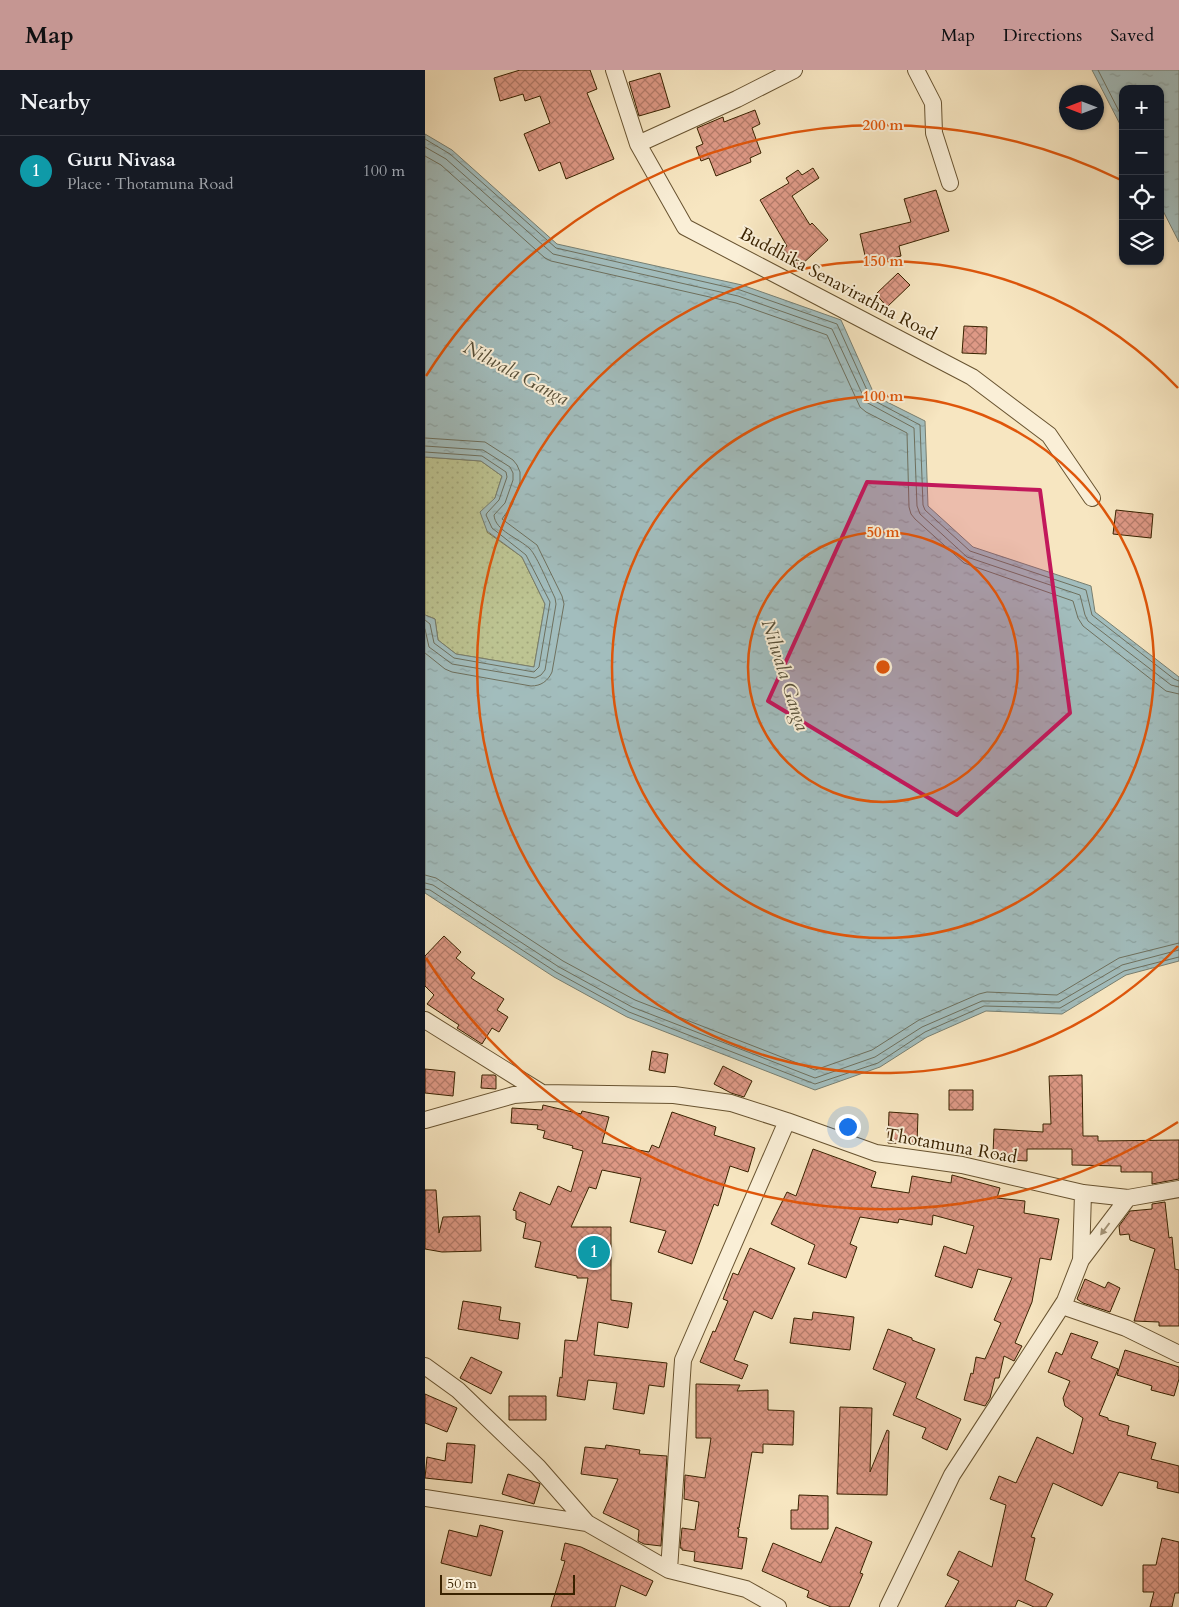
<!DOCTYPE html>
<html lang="en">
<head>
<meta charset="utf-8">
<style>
	:root { --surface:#171b24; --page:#20242c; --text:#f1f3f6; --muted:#9ea1a6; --line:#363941; --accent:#c59692 }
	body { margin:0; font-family:Cardo,serif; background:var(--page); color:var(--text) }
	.controls { position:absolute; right:15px; top:15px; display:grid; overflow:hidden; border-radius:10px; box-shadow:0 1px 4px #0004 }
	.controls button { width:45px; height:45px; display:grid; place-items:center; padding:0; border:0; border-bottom:1px solid var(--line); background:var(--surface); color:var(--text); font:25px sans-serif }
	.compass { position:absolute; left:634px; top:15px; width:45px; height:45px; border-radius:50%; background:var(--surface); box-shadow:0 1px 4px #0004; rotate:270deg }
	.scale { position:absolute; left:15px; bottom:12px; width:135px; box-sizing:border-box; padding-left:5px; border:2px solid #392200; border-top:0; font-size:14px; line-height:18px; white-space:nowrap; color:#392200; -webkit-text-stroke:4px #faefd7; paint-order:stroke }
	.you { position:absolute; left:422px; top:1056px; width:18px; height:18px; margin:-12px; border:4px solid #fff; border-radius:50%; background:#1a73e8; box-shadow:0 0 0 8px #1a73e833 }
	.badge { display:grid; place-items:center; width:32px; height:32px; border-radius:50%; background:var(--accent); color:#fff; font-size:16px; font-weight:700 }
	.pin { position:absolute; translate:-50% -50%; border:2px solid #fff; box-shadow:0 1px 5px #0006 }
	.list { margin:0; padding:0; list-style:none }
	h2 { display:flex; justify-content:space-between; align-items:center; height:65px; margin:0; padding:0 20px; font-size:21px }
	h2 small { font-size:16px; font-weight:400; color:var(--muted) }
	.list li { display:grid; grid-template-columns:32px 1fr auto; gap:15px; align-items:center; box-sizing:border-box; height:70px; padding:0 20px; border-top:1px solid var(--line) }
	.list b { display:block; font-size:19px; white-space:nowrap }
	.list p { margin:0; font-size:16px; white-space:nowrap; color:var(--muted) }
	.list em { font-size:16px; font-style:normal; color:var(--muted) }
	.icon { flex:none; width:28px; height:28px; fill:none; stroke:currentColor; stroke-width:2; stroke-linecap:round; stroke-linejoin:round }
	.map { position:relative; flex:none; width:754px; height:1537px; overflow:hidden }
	header { display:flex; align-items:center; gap:30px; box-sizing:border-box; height:70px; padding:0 25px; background:var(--accent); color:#111 }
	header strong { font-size:24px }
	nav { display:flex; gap:28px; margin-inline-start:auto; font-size:18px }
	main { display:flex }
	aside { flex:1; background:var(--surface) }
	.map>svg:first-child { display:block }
</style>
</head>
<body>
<header>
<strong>Map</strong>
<nav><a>Map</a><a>Directions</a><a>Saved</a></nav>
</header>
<main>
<aside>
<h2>Nearby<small></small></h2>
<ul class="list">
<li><span class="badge" style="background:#0f9aa8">1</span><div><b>Guru Nivasa</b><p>Place · Thotamuna Road</p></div><em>100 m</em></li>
</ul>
</aside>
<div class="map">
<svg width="754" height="1537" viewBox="0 0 754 1537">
	<defs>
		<pattern id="grass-dots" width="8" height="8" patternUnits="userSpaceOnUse" patternTransform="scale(1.25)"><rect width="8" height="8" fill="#bdc492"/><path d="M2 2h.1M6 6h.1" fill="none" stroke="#a3a87c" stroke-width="1.8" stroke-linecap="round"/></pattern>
		<pattern id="water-ripples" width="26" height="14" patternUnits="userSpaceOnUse" patternTransform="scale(1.25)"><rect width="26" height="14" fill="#a2bdbd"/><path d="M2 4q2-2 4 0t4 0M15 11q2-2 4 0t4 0" fill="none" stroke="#8ca2a1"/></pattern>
		<pattern id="building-cross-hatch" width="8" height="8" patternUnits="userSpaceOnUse" patternTransform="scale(1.25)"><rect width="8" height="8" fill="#de9986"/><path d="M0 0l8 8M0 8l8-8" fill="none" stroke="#b57c6b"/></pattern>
	</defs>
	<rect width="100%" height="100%" fill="#f7e6c1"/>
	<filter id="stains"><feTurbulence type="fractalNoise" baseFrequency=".004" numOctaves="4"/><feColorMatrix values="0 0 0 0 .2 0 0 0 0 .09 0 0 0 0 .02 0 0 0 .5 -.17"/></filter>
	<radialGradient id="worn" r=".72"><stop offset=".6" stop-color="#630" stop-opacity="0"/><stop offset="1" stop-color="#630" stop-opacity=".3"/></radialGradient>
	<!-- grass -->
	<path fill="url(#grass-dots)" stroke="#7b7349" d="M0 387 56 391 77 406 70 428 62 462 97 487 120 534 109 597 31 584 13 570 10 549 0 545Z"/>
	<!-- water -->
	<path fill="url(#water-ripples)" stroke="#787f71" d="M667 0H754V172L735 135V19H698V60Z
		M0 64 27 80 132 174 317 215 416 250 450 326 500 351 503 436 548 477 666 516 670 542 754 607V891L701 905 637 944 561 941 502 967 455 997 390 1020 202 947 129 907 0 823V545L10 549 13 570 31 584 109 597 120 534 97 487 62 461 55 442 70 428 77 406 56 391 0 387Z"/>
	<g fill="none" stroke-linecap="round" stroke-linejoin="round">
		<!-- shore -->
		<path stroke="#6e705e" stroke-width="1" d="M673 0 698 49
			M0 69 25 84 131 178 315 220 412 254 446 329 495 355 498 435 500 440 545 481 661 520 667 545 749 609 754 611
			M0 77 21 89 128 184 313 226 407 259 441 332 489 358 492 436 495 444 542 487 655 525 660 545 663 551 746 615 754 617
			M0 86 16 95 120 188 126 191 311 233 402 265 435 337 441 342 482 363 484 437 486 444 490 449 539 493 648 531 653 548 658 556 741 621 754 624
			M0 368 60 372 88 390 92 395 95 402V412L87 435 77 449 112 475 137 526 139 534 127 602C123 611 116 616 106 616L27 602 20 599 0 583
			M0 376 58 380 85 397 88 403V410L80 433 69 445C70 461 94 468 105 479 112 486 125 518 130 528L131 534 120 600 116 605 110 608 27 594 4 577 0 559
			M0 382 57 386 81 402 82 407 74 430 62 443 61 445 67 458 101 485 125 532 114 597 109 602 29 588 9 573 5 554 0 550
			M0 805 11 808 138 891 210 930 390 1000 447 980 494 950 554 924 562 922 632 925 694 888 754 873
			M0 813 8 815 134 897 207 937 390 1008 450 987 497 957 557 931 634 932 697 895 754 880
			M0 819 5 820 131 902 204 942 390 1014 453 993 500 962 559 936 635 938 699 901 754 887"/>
	</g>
	<!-- building -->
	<path fill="url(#building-cross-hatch)" stroke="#392200" d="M95 0H165L172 19 162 23 189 89 141 109 135 92 114 101 99 64 125 53 115 26 100 31 98 24 75 31 69 8Z
		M235 3 245 37 214 46 204 12Z
		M330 40 335 54 327 58 336 83 325 88 326 92 291 106 284 88 276 91 271 77 278 74 272 58 298 47 299 52Z
		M388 98 394 108 367 126 385 155 387 153 403 170 374 197 358 179 362 176 335 130 364 113 361 108 373 100 377 105Z
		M511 120 524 161 474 176 476 186 442 194 435 164 486 152 479 129Z
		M473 203 485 215 462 237 451 224Z
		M539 256 562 257 561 284 537 283Z
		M691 440 728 444 726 468 688 464Z
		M19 866 36 882 31 888 50 903 46 908 79 929 72 940 83 947 74 962 67 958 57 974 32 958 34 955 2 934 9 925 0 916V886Z
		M227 981 243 984 240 1003 224 1000Z
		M298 996 327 1011 319 1027 306 1023 289 1014Z
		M0 999 30 1002 28 1026 0 1023Z
		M57 1005H69L71 1006V1019L56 1018Z
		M657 1005 658 1066H673V1071L754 1070V1109L727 1114V1102H696V1096L647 1095V1079H602V1091L584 1090V1085L568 1084 569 1059 618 1062V1054H626L624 1006Z
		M524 1020H548V1040H524Z
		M118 1035 156 1044 157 1041 184 1047 177 1073 224 1082 227 1075 234 1078 247 1042 291 1057 289 1065 330 1078 323 1102 305 1096 293 1136 289 1134 267 1194 233 1182 241 1161 205 1152 216 1108 177 1100 171 1119 164 1117 146 1157H186V1230L207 1233 203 1258 173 1252 169 1285 242 1293 239 1317 224 1315 219 1344 188 1339 192 1313 163 1310 160 1330 132 1326 135 1307 137 1308 140 1270 152 1271 163 1208H152V1206L110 1197 116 1172 98 1168 101 1153 91 1149V1141L88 1140 95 1122 125 1135 133 1116 146 1122 158 1081 147 1078 148 1076 118 1068 120 1061 112 1059 113 1055 86 1053 87 1038 117 1040Z
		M464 1042 493 1044 492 1074 463 1073Z
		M388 1079 451 1102 446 1117 484 1123 487 1106 526 1113 527 1105 575 1118 572 1128 600 1131 599 1143 634 1149 626 1190 615 1188 607 1232 590 1273 597 1276 589 1291 579 1286 574 1308H570L565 1328 560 1336 539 1330 546 1303 548 1304 551 1287 560 1289 576 1253 569 1250 587 1208 553 1199 547 1218 510 1206 519 1176 541 1184 549 1156 508 1145 507 1155 474 1149 473 1153 435 1147 425 1174 432 1177 421 1208 383 1194 390 1175 346 1154 362 1122 371 1126Z
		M0 1120H11L14 1163 18 1147 55 1146 56 1181 17 1182 0 1179Z
		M740 1132 744 1168 747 1167 750 1199 754 1200V1256H734V1252L709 1251 730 1179 705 1170 704 1164 695 1165 694 1156 705 1141 727 1139V1134Z
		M325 1178 370 1198 347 1249 329 1241 309 1290 323 1295 317 1309 275 1292 288 1261 290 1262 303 1231 298 1229 308 1203 313 1205Z
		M660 1209 680 1218 683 1212 695 1218 685 1242 658 1233 652 1229Z
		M38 1231 76 1237 74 1250 95 1253 93 1269 33 1259Z
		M388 1242 429 1247 425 1280 365 1273 369 1248 387 1250Z
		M463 1259 487 1268V1270L510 1279 491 1328 536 1349 522 1380 497 1368 501 1358 468 1345 481 1313 448 1299Z
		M646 1263 673 1272 666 1288 693 1299 674 1345 683 1348V1350L704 1356 702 1365 731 1373 726 1389 754 1396V1423L732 1418 733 1412 694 1402 677 1436 628 1413 606 1467 610 1468 600 1510 628 1524 621 1537H609L593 1530 590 1537H520L534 1511 522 1505 534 1481 567 1497 581 1435 565 1429 574 1406 591 1413 612 1367 648 1384 658 1348 640 1336 638 1328 645 1311 623 1302 631 1282 637 1285Z
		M700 1280 754 1297V1309L749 1326 726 1320 727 1316 692 1305Z
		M46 1287 77 1302 66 1324 35 1308Z
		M271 1314 315 1315 312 1321 343 1320V1340L369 1341 368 1375 338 1374V1383L327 1382 314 1458H312L314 1459 313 1467 322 1468 317 1499 269 1491 270 1482 257 1480V1478H255L257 1458 270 1460 274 1432 259 1429 260 1405 280 1408 286 1368H271Z
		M0 1324 32 1338 22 1362 0 1353Z
		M84 1326H121V1350H84Z
		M415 1337 447 1338 445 1402 462 1360 464 1361 462 1425 412 1424Z
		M22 1373 50 1375 47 1413 0 1408 2 1387 20 1391Z
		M181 1375 215 1380 214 1384 242 1386 236 1476 219 1474 213 1471 214 1460 178 1443 193 1409 156 1404 160 1377 180 1379Z
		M83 1404 114 1413 115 1414 109 1434 77 1424Z
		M374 1425 403 1426V1459H366V1440H373Z
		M55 1455 78 1461 66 1506 16 1493 24 1460 52 1467Z
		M411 1457 447 1472 435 1503 438 1504 424 1537H406L382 1527 384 1521 337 1501 348 1473 396 1493Z
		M737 1468 754 1472V1523H750L747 1537H725L729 1522H718V1495H731Z
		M140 1473 156 1477 228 1511 221 1526 196 1515 190 1537H126L140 1491 136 1490Z"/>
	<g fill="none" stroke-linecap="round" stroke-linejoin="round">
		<defs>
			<path id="street" d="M189 0 213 74 260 157 547 307 624 365 667 428
				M491 0 508 33 509 63 525 113
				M213 74 312 29 369 0
				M0 950 117 1023
				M0 1050 89 1025 117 1023 249 1025 306 1033 362 1051 451 1083 537 1095 658 1123 703 1128 754 1119
				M656 1190 658 1123
				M637 1236 701 1258 754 1284
				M0 1296 33 1320 113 1397 162 1453
				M0 1428 162 1453 244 1500 321 1519 353 1537
				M244 1500 258 1290 362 1051
				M463 1537 527 1405 640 1231 656 1190 703 1128"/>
		</defs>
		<!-- street casing -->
		<use href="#street" stroke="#685330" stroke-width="18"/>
		<!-- street -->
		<use href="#street" stroke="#faefd7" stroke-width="16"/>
	</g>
	<!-- one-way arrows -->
	<defs><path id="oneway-solid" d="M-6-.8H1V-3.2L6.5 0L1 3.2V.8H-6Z" transform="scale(1.25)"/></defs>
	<use fill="#a39376" href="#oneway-solid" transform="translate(680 1159) rotate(127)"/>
	<!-- marked area -->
	<path fill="#c2185b" fill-opacity="0.2" stroke="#c2185b" stroke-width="4" stroke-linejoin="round" d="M442 412 615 420 645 643 532 745 343 631Z"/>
	<!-- distance rings -->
	<g fill="none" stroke="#df560b" stroke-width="2.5">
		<circle cx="458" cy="597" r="135"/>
		<circle cx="458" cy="597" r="271"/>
		<path d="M753 876A406 406 0 1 1 753 318"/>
		<path d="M753 1052A542 542 0 0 1 1 888M1 306A542 542 0 0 1 696 110"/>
	</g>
	<g text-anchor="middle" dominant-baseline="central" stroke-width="4" stroke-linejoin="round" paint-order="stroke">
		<!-- street labels -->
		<g font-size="18" fill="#392200" stroke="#faefd7">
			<text transform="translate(413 214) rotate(28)">Buddhika Senavirathna Road</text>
			<text transform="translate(526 1076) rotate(10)">Thotamuna Road</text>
		</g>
		<!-- water labels -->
		<g font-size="19" font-style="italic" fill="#585039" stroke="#faefd7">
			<text transform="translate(91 303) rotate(28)">Nilwala Ganga</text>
			<text transform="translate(360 605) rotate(72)">Nilwala Ganga</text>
		</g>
	</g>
	<circle cx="458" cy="597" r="8" fill="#df560b" stroke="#faefd7" stroke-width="2.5"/>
	<g font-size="15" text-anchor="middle" font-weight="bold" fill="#df560b" stroke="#faefd7" stroke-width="4" stroke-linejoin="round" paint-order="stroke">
		<text x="458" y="60">200 m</text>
		<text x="458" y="196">150 m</text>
		<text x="458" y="331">100 m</text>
		<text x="458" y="467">50 m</text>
	</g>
	<rect width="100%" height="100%" filter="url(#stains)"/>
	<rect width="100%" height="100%" fill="url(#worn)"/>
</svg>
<div class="controls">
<button>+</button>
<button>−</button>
<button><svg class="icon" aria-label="locate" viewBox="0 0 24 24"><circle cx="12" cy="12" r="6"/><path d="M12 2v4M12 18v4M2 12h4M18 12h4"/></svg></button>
<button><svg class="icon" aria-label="layers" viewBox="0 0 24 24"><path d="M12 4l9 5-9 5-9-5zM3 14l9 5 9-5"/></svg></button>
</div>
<svg class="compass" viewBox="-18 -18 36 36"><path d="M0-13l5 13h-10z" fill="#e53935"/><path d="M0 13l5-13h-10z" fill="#9ea1a6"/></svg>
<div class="scale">50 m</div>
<div class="you"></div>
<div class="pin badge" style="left:169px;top:1182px;background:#0f9aa8">1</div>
</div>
</main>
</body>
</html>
